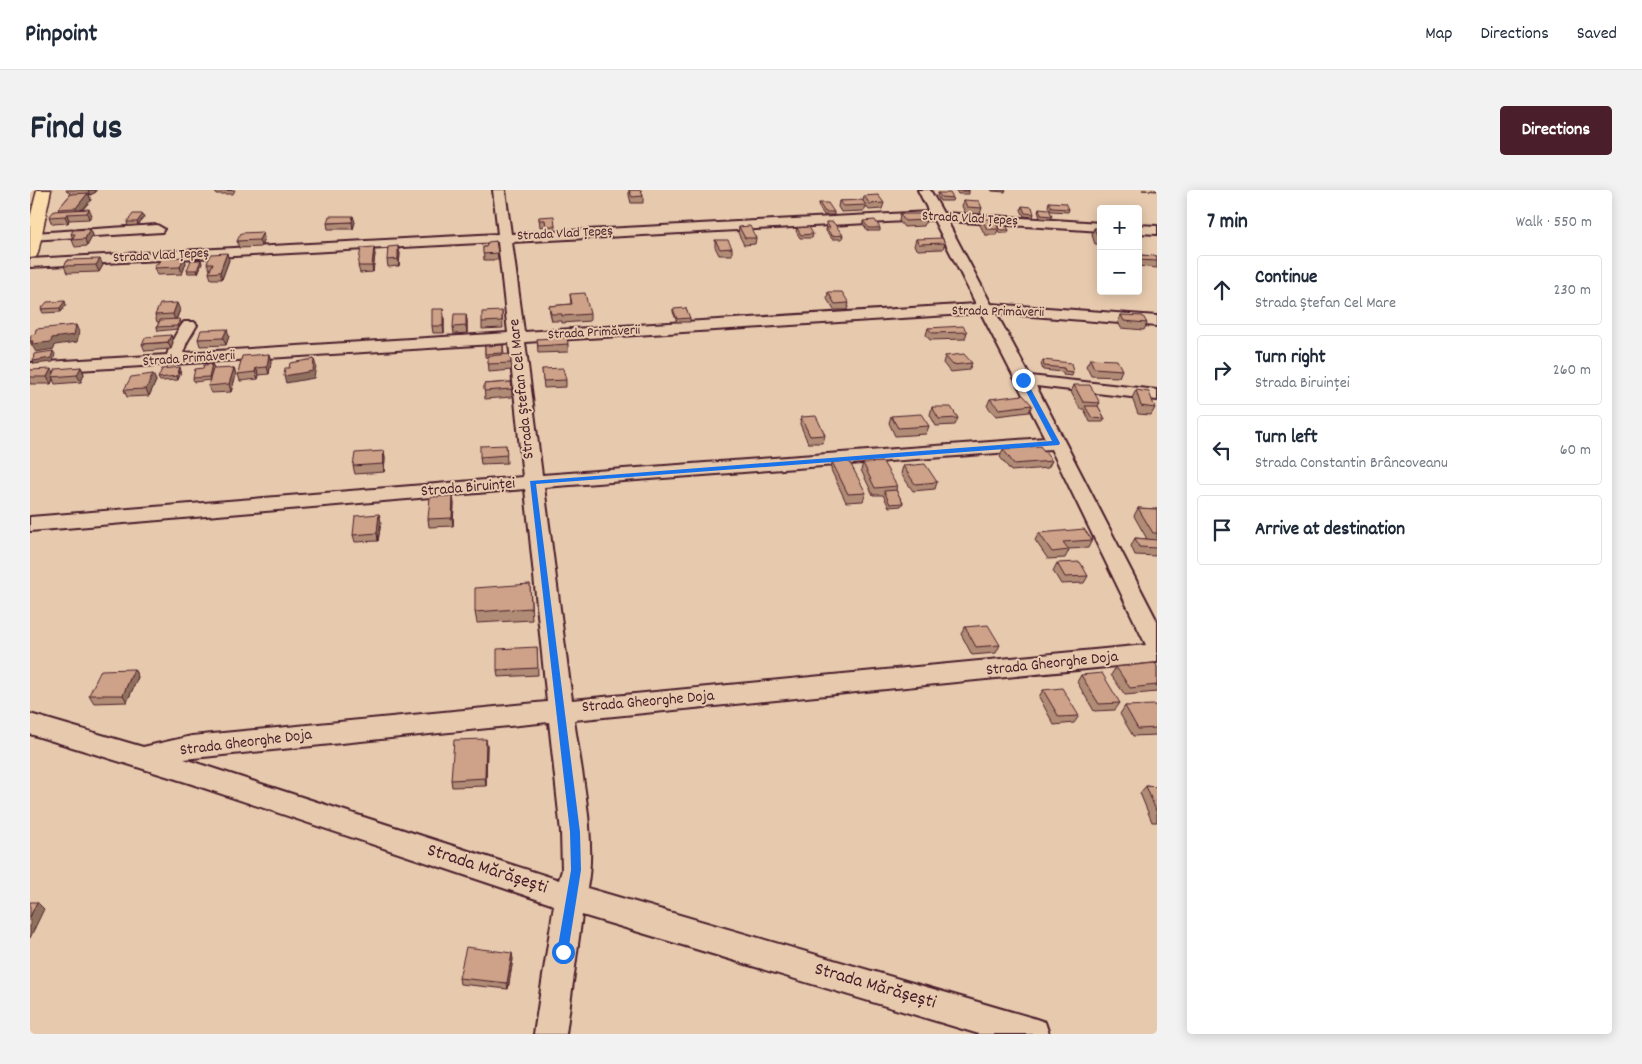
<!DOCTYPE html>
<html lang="en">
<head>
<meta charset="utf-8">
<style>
	:root { --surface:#fff; --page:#f2f2f3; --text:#1f2937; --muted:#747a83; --line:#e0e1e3; --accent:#4a1f2b }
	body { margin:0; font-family:Dekko,sans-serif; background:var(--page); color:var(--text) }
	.controls { position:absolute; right:15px; top:15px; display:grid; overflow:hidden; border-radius:5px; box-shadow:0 2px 12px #0003 }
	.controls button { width:45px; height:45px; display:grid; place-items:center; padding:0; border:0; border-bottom:1px solid var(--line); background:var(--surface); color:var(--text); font:25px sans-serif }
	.stop { position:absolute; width:15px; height:15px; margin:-11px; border:4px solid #1a73e8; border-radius:50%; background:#fff }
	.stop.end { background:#1a73e8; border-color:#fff; box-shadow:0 1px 5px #0008 }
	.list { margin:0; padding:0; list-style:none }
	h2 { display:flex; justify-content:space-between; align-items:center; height:65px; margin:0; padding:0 20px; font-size:21px }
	h2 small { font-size:16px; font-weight:400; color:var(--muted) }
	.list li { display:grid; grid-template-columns:32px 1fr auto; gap:15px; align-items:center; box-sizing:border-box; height:70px; margin:0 10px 10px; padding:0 10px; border:1px solid var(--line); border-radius:5px }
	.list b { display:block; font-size:19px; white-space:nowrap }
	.list p { margin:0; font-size:16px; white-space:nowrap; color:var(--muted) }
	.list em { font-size:16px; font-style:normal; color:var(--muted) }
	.icon { flex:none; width:28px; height:28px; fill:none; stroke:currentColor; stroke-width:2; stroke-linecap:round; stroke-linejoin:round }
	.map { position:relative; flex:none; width:1127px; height:844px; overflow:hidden; border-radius:5px }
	header { display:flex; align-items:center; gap:30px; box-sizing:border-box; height:70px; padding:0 25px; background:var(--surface); border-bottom:1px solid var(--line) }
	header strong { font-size:24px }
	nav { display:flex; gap:28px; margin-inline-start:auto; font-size:18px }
	.intro { display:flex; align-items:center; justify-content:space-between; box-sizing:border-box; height:120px; padding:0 30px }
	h1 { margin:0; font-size:35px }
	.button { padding:12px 22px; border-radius:5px; background:var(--accent); color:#fff; font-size:18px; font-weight:700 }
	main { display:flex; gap:30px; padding:0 30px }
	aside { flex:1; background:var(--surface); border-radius:5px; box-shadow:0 2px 12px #0003 }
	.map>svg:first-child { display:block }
</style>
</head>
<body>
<header>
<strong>Pinpoint</strong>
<nav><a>Map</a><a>Directions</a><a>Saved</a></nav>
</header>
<div class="intro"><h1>Find us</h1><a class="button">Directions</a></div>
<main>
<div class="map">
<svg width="1127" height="844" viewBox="0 0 1127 844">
	<rect width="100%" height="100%" fill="#e7caae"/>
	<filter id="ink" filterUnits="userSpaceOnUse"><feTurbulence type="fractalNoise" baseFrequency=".02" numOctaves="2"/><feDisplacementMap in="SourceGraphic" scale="10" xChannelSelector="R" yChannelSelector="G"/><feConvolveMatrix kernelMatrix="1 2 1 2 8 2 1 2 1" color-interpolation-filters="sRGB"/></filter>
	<g filter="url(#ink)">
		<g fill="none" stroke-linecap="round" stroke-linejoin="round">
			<defs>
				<path id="minor" d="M463 0H475L481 44 899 22 888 0H900L913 23 1071 33V41L917 31 961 114 1127 126V136L966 123 1000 186 1127 200V210L1006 196 1127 431V472L544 530C551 580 567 650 557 698L1003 828 1015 832 1019 844H949L552 725 536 844H504L524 715 159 593 0 544V524L113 557 162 546 517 512 495 299 0 341V327L493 287 479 153 0 183V173L137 165C141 153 146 142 154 132H164L167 135 157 152 153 163 478 143 468 52 0 77V69L468 44ZM894 30H904L946 114 494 142 482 52ZM951 123 1015 248 512 285 495 152ZM1021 259 1116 455 542 510 514 297ZM519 532 531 642 532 680 529 690 154 569Z
					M127 35 134 39 132 42 0 50V44L4 43Z
					M1108 35 1127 36V44L1108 43Z"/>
				<path id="major" d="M7 0H21L8 63 6 67 0 68V28Z"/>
			</defs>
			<!-- minor casing -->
			<use href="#minor" stroke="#4a1f2b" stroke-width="4"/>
			<!-- major casing -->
			<use href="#major" stroke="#4a1f2b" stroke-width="3"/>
			<!-- minor -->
			<use href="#minor" fill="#e7caae" fill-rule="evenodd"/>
			<!-- major -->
			<use href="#major" fill="#faddab" fill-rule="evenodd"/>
		</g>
		<!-- wall -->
		<path fill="#b08b75" stroke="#4a1f2b" d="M36 0H66V2L60 5H59L61 10 53 19 62 25 59 29 39 30 38 33 22 34 19 27 29 20 28 19 40 5 39 2H37Z
			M185 0H205L203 4H186Z
			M599 0H611L613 6V13H601L599 5Z
			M926 0H939V4H928Z
			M961 0H976L975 2 962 1Z
			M1112 0H1127V1Z
			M908 3 923 8 922 11H910L907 6Z
			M834 6 854 13 852 19 839 20 836 16 834 21 811 22 808 17 809 11H833Z
			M934 10 952 18 950 24 935 23 932 16Z
			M1019 12 1039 19 1038 22 1021 21 1018 16Z
			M789 13 804 22V25H794L788 16Z
			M992 16 1004 24 1003 27 994 26 991 20Z
			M1009 18 1022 26 1020 29 1010 28 1008 21Z
			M870 24 896 30 894 36 874 37 869 31Z
			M114 27 108 35 98 36 97 32Z
			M509 27 525 36V42H516L515 36 510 37Z
			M952 29 967 36V34L979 40 978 43H970L968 40 966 45H955L950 35Z
			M833 31 850 38V41H838L833 34Z
			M325 32 323 39H298L297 33Z
			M796 32 813 45 812 49H802L796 41V38H797L796 35Z
			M709 37 726 48 725 54 714 55 708 43Z
			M767 38 783 44 782 48H770L766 41Z
			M1064 38 1071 39V54H1065L1062 45Z
			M60 39 63 45 57 56 45 57 42 50 43 49 41 44Z
			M234 48 231 57 209 58 207 51Z
			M886 49 915 53 913 59 888 60 884 56Z
			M685 50 702 58V65H689L685 57Z
			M466 51 468 70H454L453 57H456Z
			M370 63 369 76 358 77 357 70Z
			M345 64 343 82 330 83 328 76Z
			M1108 65 1127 66V78L1108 76Z
			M154 67 156 73 152 84 127 85 124 78 129 73Z
			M38 70 73 75 69 82 37 83 34 76Z
			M199 70 192 89H181L179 83 180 80 177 73Z
			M172 73 168 83H158L157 80Z
			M798 102 819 113 817 120H804L797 109Z
			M540 104 560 124V131L532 133V131H522L520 123 519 116 541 114Z
			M36 115 31 122 13 123 11 119Z
			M643 119 660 128V132H647L643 122Z
			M150 120 146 130 150 129 151 133 148 139 128 141 127 137 129 132H127L125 125Z
			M472 121 473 138 452 139V132Z
			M436 124 437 131V143L424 144 423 137Z
			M1091 125 1117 133 1114 140 1091 138 1088 132Z
			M414 126V143H403L402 136Z
			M898 138 937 142 935 149 900 150 896 145Z
			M199 146 196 155 170 156 168 149Z
			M507 149 538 154V162L508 163Z
			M143 152 141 159 115 161 112 154Z
			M473 155 474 165 480 164 482 180 459 182 458 167H455V156Z
			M239 164 241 172 239 184 229 185 228 189 210 191 208 184Z
			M915 166 942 173 939 180 920 182 913 173Z
			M1060 169 1092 180 1089 187 1061 186 1056 176Z
			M1013 170 1043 182 1042 186 1033 185V182L1013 180 1011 174Z
			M182 174 184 178 182 182 204 178 206 185 201 202 181 203 178 196 180 190 164 192 163 188 173 178Z
			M51 177 54 184 51 192 25 194 23 189 21 194H0V180L24 183Z
			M512 179 536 190V197L514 198Z
			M151 181 148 190 130 191 128 188Z
			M123 184 126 191 119 206 97 207 94 200Z
			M481 192 482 207 455 209 454 194Z
			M1044 195 1070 213 1068 216 1075 229 1073 232H1060L1054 219H1050L1041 202Z
			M1106 200 1125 218 1121 225 1108 224 1102 208Z
			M960 209 1002 215 999 222 966 226 957 216Z
			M902 217 928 228 925 235 906 236 900 225Z
			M861 226 899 236 896 244 865 246 859 233Z
			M771 227 795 245 793 253H778L770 234Z
			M476 255 477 273 451 274 450 267Z
			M973 259 1022 271 1018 278 981 281 970 267Z
			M354 261 355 269 354 282 325 284 323 276Z
			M802 272 836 303 833 311 816 312 801 280Z
			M833 273 867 296 866 300 873 313 871 316 859 317 853 305H843L831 280Z
			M873 276 907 292 905 299 883 301 871 284Z
			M424 313 423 336 399 337 398 329Z
			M1108 318 1127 319V366L1105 365 1101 356 1105 348 1117 349 1104 326Z
			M349 324 351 332 348 351 325 352 323 345Z
			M1009 343 1062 350 1058 358 1038 359 1039 360 1035 368 1018 369 1005 350Z
			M1027 373 1058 386 1054 393 1031 394 1023 381Z
			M500 394 502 430 447 433 445 422Z
			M935 437 970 455 966 463 942 465 931 444Z
			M507 457 508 485 468 487 467 480Z
			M1127 476V502L1095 505 1081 485 1086 477Z
			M104 479 108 487 97 512 64 513 59 505Z
			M1051 485 1090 513 1085 520 1064 521 1047 492Z
			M1013 500 1049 526 1044 533 1024 535 1009 507Z
			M1095 516 1127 519V545L1103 546 1090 524Z
			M456 549 457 556 456 596 422 597 421 590Z
			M1116 596 1127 597V632H1122L1110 603Z
			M483 769 478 799 430 794 429 788Z"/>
		<!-- shaded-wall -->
		<path fill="#90715f" stroke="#4a1f2b" d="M58 0H66V2L60 5Z
			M58 3 61 10 49 23H48L46 18Z
			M59 19 62 25 59 29 57 23Z
			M37 24 39 30 38 33 35 26Z
			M113 24 114 27 108 35 107 32Z
			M323 26 325 32 323 39 322 32Z
			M60 39 63 45 57 56 55 49Z
			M233 42 234 48 231 57 229 50Z
			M368 56 370 63 369 76 368 69Z
			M344 57 345 64 343 82 342 76Z
			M197 63 199 70 192 89 190 82Z
			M154 67 156 73 152 84 150 77Z
			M70 69 73 75 69 82 66 75Z
			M171 70 172 73 168 83 167 80Z
			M35 111 36 115 31 122 30 118Z
			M147 113 150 120 145 131 143 124Z
			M413 119 414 126V143L413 136Z
			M436 124 437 131V143L436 136Z
			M150 129 151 133 148 139 147 136Z
			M46 135 49 142 47 152 25 155 24 159 6 162 0 152V151L22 148Z
			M197 139 199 146 196 155 193 148Z
			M141 145 143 152 141 159 138 152Z
			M23 161 25 164 23 172 4 174 3 171Z
			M239 164 241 172 239 184 237 177Z
			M284 169 286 176 284 188 256 193 254 186Z
			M182 174 184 178 180 190 179 187Z
			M51 177 54 184 51 192 47 185Z
			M150 177 151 181 148 190 147 186Z
			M204 178 206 185 201 202 199 194Z
			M226 178 229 185 228 189 225 182Z
			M21 179 25 186 22 187 23 189 21 194 17 187Z
			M123 184 126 191 119 206 116 199Z
			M354 261 355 269 354 282 353 274Z
			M423 306 424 313 423 336 422 328Z
			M349 324 351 332 348 351 347 343Z
			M104 479 108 487 97 512 93 505Z
			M456 549 457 556 456 596 455 588Z
			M7 712 14 719 0 748V727Z
			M482 763 483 769 478 799 477 793Z"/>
		<!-- building -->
		<path fill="#cda288" stroke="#4a1f2b" d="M185 0H202L185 1Z
			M599 0H611L613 6 602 7Z
			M929 0H939V1H929Z
			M58 3 46 18 28 19 41 4Z
			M908 3H920L923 8 911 7Z
			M848 5 854 13 840 14 834 6Z
			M832 10 836 15 813 16 809 11Z
			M934 10 949 11 952 18 937 17Z
			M1019 12 1036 13 1039 19 1022 18Z
			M789 13H798L804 22H795Z
			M992 16 1002 17 1004 24 995 23Z
			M1009 18 1019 19 1022 26 1011 25Z
			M59 19 57 23 37 24 35 26 19 27 24 21Z
			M103 24H113L107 32H97Z
			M870 24H891L896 30 875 31Z
			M299 26H323L322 32 297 33Z
			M524 26 525 36H516L515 30H509V27Z
			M952 29H963L969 39H957Z
			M845 30 850 38H839L833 31Z
			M796 32H803L813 45 802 46 796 38H800Z
			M967 34H975L979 40H971Z
			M720 36 726 48H715L709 37Z
			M779 37 783 44 771 45 767 38Z
			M1064 38 1071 39V48L1068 47Z
			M60 39 55 49 42 50 45 44H41L43 40Z
			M233 42 229 50 207 51 211 43Z
			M912 48 915 53 889 54 886 49Z
			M685 50H698L702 58 690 59Z
			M466 51 468 63 453 64V57H456L458 52Z
			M368 56V69L357 70 358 57Z
			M344 57 342 76H328L331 58Z
			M197 63 190 82 179 83 183 73H177L181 64Z
			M1108 65 1127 66V71L1108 70Z
			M154 67 150 77 124 78 127 73H129L131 68Z
			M70 69 66 75 34 76 38 70Z
			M161 70H171L167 80H157Z
			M798 102H812L819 113 805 114Z
			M555 103 560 124 532 126V124H521L519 116 542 114 540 104Z
			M35 111 30 118 11 119 17 112Z
			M147 113 143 124 125 125 130 114Z
			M656 118 660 128 647 129 643 119Z
			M402 119H413V136H402Z
			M472 121V131L452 132V122Z
			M424 124H436V136L423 137Z
			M1091 125 1113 126 1117 133 1094 131Z
			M150 129 147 136 127 137 130 130Z
			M46 135 44 145 22 148 21 152 2 154 3 151H0L1 145 5 144 6 139Z
			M933 136 937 142 902 143 898 138Z
			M197 139 193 148 168 149 171 140Z
			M141 145 138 152 112 154 116 147Z
			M537 147 538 154 508 156 507 149Z
			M473 155V163L455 164V156Z
			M23 161 21 168 3 171 4 164Z
			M239 164 237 177 226 178 225 182 208 184 212 166Z
			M480 164 481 173 458 174V166Z
			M934 164 942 173 923 175 915 166Z
			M284 169 283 181 254 186 255 178H259L260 173Z
			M1060 169 1087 170 1092 180 1064 178Z
			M1013 170 1041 173 1043 182 1035 181 1034 178 1014 176Z
			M182 174 179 187 163 188 165 179 173 178 174 175Z
			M51 177 47 185 22 187 26 179Z
			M150 177 147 186 128 188 132 179Z
			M204 178 199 194 178 196 183 179Z
			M533 178 536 190 513 191 512 179Z
			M21 179 17 187H0V180Z
			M123 184 116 199 94 200 101 187Z
			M481 192 482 199 454 201V194Z
			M1044 195H1060L1070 213 1053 212Z
			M1106 200 1119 202 1125 218 1111 216Z
			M993 205 1002 215 969 219 960 209Z
			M1055 216H1068L1075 229 1062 228Z
			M902 217H921L928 228 909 229Z
			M891 224 899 236 868 238 861 226Z
			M786 226 795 245 780 246 771 227Z
			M476 255 477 265 450 267V256Z
			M1010 256 1022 271 984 274 973 259Z
			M354 261 353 274 323 276 325 263Z
			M819 271 836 303 818 304 802 272Z
			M853 272 867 296 845 298 833 273Z
			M895 274 907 292 885 294 873 276Z
			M866 300 873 313 860 314 854 301Z
			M423 306 422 328 398 329 400 307Z
			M1108 318 1127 319V343H1123Z
			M349 324 347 343 323 345 325 326Z
			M1054 339 1062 350 1033 352 1039 360 1022 362 1009 343Z
			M1105 348 1127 350V358L1109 357Z
			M1050 372 1058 386 1035 387 1027 373Z
			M500 394 501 418 445 422V398Z
			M958 435 970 455 946 457 935 437Z
			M507 457 508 478 467 480V459Z
			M1125 473 1127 476V495L1100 498 1086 477Z
			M104 479 93 505H59L71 480Z
			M1072 483 1090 513 1069 514 1051 485Z
			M1032 498 1049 526 1029 527 1013 500Z
			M1125 515 1127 519V538L1108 539 1095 516Z
			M456 549 455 588 421 590 424 550Z
			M1116 596 1127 597V623Z
			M0 712H7L0 727Z
			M436 757 482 763 477 793 429 788Z"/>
	</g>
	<!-- route -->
	<path fill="#1a73e8" d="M993 189 996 190 1030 253 1029 255 506 294 550 642 551 680 538 762 537 766 533 768 529 766 527 762 541 680 540 642 500 291 1022 251 990 190Z"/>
	<g text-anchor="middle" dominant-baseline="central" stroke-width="4" stroke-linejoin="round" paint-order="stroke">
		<!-- far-street labels -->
		<g font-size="14" fill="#4a1f2b" stroke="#e7caae">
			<text transform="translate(940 29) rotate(3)">Strada Vlad Țepeș</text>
			<text transform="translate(535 44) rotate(-3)">Strada Vlad Țepeș</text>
			<text transform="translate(131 66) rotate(-3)">Strada Vlad Țepeș</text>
			<text transform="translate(968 122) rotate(1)">Strada Primăverii</text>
			<text transform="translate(564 143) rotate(-3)">Strada Primăverii</text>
			<text transform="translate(159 169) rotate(-4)">Strada Primăverii</text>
		</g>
		<!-- street labels -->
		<g font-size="16" fill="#4a1f2b" stroke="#e7caae">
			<text transform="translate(492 199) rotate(-96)">Strada Ștefan Cel Mare</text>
			<text transform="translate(438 298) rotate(-5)">Strada Biruinței</text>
			<text transform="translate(1022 474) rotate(-6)">Strada Gheorghe Doja</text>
			<text transform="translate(618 512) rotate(-5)">Strada Gheorghe Doja</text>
			<text transform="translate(216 553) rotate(-7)">Strada Gheorghe Doja</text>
		</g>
		<!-- near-street labels -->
		<g font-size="19" fill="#4a1f2b" stroke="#e7caae">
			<text transform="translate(457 680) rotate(18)">Strada Mărășești</text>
			<text transform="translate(845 797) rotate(16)">Strada Mărășești</text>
		</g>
	</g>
</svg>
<div class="controls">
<button>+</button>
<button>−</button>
</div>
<div class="stop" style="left:533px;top:762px"></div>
<div class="stop end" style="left:993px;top:190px"></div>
</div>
<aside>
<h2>7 min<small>Walk · 550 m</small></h2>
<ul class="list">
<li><svg class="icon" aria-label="ahead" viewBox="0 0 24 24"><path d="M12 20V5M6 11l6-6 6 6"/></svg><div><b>Continue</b><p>Strada Ștefan Cel Mare</p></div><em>230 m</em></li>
<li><svg class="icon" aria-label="right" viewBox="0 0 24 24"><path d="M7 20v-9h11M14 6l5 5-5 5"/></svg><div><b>Turn right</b><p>Strada Biruinței</p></div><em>260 m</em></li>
<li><svg class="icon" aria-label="left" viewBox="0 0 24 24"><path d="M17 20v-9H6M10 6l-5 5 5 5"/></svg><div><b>Turn left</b><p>Strada Constantin Brâncoveanu</p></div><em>60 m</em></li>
<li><svg class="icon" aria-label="arrive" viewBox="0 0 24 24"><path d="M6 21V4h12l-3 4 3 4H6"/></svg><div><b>Arrive at destination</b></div></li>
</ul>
</aside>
</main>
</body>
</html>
